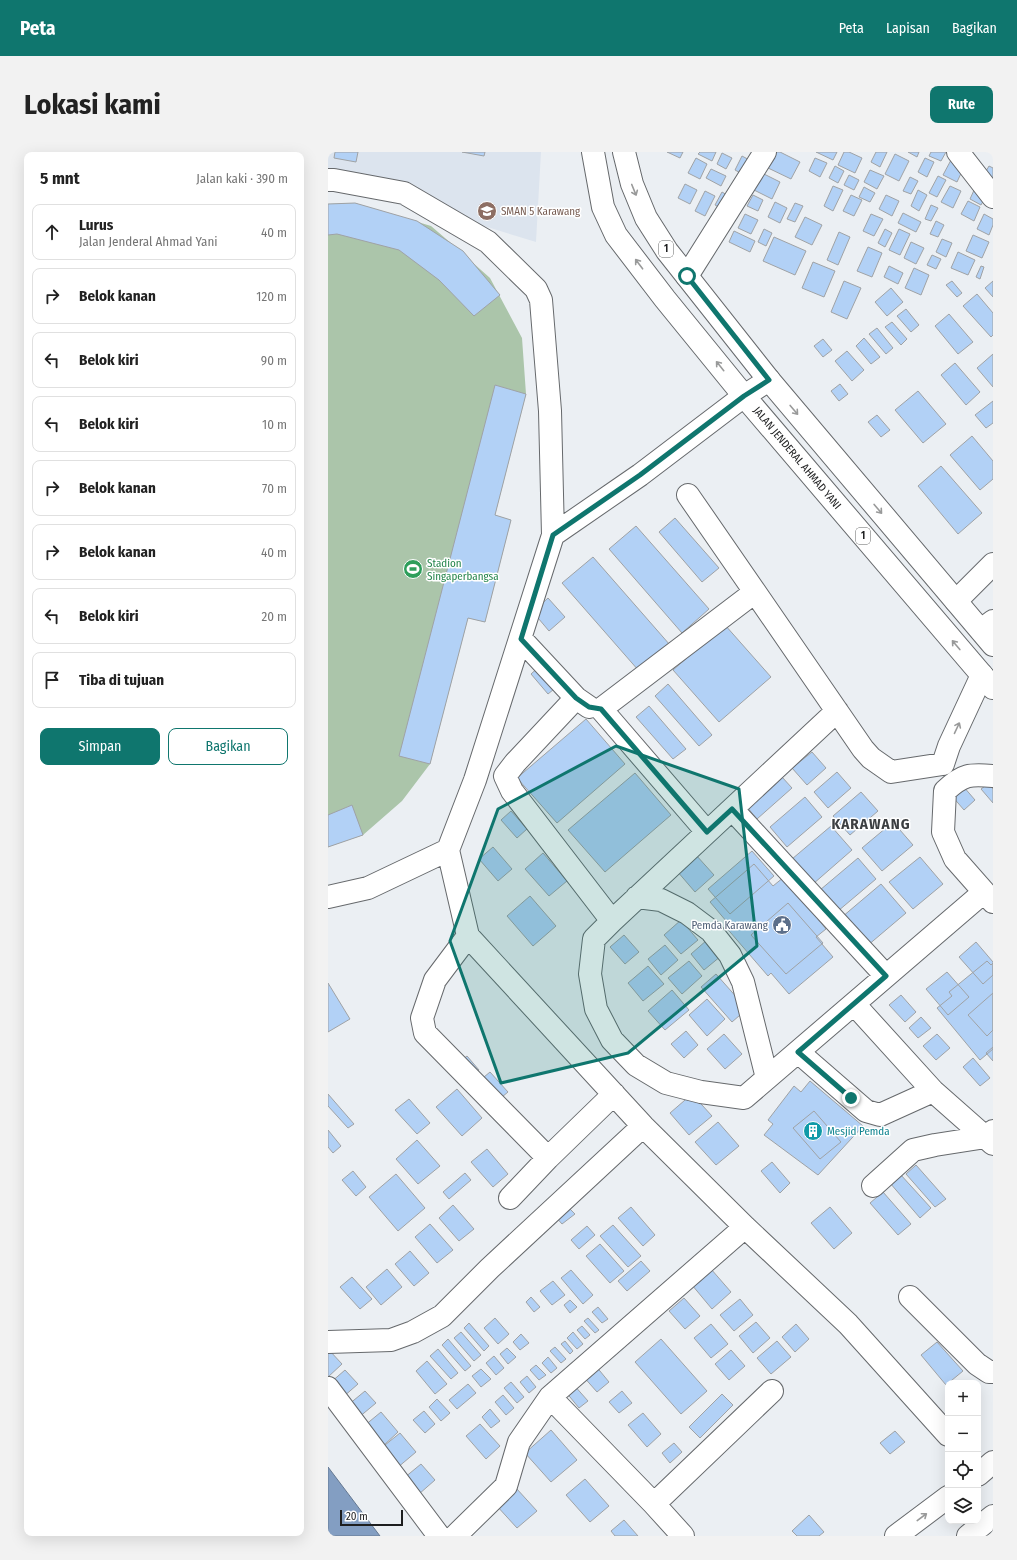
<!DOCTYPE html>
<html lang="id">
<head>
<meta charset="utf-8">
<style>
	:root { --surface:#fff; --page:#f2f2f2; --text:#222; --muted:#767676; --line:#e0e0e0; --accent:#0f766e }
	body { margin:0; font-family:"Fira Sans Condensed",sans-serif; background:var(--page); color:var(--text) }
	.controls { position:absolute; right:12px; bottom:12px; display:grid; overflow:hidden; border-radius:8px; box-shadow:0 4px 16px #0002 }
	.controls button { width:36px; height:36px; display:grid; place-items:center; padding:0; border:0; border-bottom:1px solid var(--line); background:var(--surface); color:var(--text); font:20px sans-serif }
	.scale { position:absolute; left:12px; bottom:10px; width:63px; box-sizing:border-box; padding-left:4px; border:2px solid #1d1e1f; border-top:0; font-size:11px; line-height:14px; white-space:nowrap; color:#1d1e1f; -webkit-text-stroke:3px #fff; paint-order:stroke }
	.stop { position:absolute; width:12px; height:12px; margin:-9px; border:3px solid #0f766e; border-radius:50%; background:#fff }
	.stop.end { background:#0f766e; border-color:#fff; box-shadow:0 1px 4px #0008 }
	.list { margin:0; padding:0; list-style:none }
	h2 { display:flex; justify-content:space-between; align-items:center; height:52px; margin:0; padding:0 16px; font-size:17px }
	h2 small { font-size:13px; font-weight:400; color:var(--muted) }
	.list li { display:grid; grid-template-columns:26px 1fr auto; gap:12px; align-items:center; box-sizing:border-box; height:56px; margin:0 8px 8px; padding:0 8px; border:1px solid var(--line); border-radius:8px }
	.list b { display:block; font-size:15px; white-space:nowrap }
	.list p { margin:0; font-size:13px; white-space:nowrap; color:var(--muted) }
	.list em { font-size:13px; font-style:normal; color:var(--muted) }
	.actions { display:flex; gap:8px; padding:12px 16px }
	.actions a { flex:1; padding:9px 0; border:1px solid var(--accent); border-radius:8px; text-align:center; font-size:14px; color:var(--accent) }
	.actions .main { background:var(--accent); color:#fff }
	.icon { flex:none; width:22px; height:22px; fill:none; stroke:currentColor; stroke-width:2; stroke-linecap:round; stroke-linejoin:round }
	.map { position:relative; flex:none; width:665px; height:1384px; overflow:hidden; border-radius:8px }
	header { display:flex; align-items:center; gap:24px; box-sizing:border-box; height:56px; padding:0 20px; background:var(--accent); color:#fff }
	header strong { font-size:19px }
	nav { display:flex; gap:22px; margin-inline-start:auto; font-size:14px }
	.intro { display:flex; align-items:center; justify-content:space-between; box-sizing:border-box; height:96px; padding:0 24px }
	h1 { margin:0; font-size:28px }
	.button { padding:10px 18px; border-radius:8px; background:var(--accent); color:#fff; font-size:14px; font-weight:700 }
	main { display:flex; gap:24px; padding:0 24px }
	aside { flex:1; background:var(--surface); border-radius:8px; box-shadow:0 4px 16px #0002 }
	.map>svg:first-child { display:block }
</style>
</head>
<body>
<header>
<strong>Peta</strong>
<nav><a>Peta</a><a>Lapisan</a><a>Bagikan</a></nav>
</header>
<div class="intro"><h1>Lokasi kami</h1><a class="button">Rute</a></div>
<main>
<aside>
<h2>5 mnt<small>Jalan kaki · 390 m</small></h2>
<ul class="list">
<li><svg class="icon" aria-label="ahead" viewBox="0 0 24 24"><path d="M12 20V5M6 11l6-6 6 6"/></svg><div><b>Lurus</b><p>Jalan Jenderal Ahmad Yani</p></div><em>40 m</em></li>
<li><svg class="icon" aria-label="right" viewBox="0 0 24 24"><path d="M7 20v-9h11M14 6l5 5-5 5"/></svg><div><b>Belok kanan</b></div><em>120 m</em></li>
<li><svg class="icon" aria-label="left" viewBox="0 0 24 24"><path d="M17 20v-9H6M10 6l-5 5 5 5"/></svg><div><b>Belok kiri</b></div><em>90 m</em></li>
<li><svg class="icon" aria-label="left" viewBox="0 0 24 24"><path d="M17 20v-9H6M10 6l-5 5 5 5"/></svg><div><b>Belok kiri</b></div><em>10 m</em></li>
<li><svg class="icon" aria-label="right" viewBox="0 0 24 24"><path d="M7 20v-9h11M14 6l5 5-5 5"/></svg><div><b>Belok kanan</b></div><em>70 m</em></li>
<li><svg class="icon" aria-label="right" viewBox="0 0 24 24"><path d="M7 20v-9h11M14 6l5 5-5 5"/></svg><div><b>Belok kanan</b></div><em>40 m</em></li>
<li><svg class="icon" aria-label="left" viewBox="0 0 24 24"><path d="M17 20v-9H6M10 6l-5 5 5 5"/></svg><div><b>Belok kiri</b></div><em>20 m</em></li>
<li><svg class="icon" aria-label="arrive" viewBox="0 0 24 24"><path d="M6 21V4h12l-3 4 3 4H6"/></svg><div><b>Tiba di tujuan</b></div></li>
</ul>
<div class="actions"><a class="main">Simpan</a><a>Bagikan</a></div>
</aside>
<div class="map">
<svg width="665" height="1384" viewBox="0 0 665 1384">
	<rect width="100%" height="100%" fill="#ebeff3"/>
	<!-- built -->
	<path fill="#dce4ee" d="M0 0H213L208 90 6 28H0Z"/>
	<!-- green -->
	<path fill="#abc5aa" d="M27 51 103 74 124 92 135 99 144 110 162 126 194 186 198 242 167 363 183 368 157 470 140 466 102 612 74 649 35 683 0 695V52Z"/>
	<!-- water -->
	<path fill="#839ec2" stroke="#647891" d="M0 1315 52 1384H0Z"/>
	<!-- building -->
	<path fill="#b2d1f6" stroke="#9fa2a5" d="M7 0H30L28 10 6 6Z
		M134 0H157L156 4Z
		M339 0H355L352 6Z
		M372 0H388L384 9 370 2Z
		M446 0H452L472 10 463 27 438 15Z
		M488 0H509L505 8Z
		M516 0H521L534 6 527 21 510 13Z
		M548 0H559L552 15 543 10Z
		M580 0H591L589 5Z
		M603 0H618L613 9 601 4Z
		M394 1 404 6 398 17 389 12Z
		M567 2 581 9 571 29 557 22Z
		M414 4 427 11 420 25 407 18Z
		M368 6 379 12 372 27 360 21Z
		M487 6 499 11 492 25 481 19Z
		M597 6 606 10 599 25 590 20Z
		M623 8 636 15 629 30 615 23Z
		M507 14 516 19 510 31 501 26Z
		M661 14 665 16V34L653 28Z
		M383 17 398 24 393 34 378 26Z
		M542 18 556 24 549 37 536 30Z
		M434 21 452 30 444 47 426 38Z
		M521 23 531 28 526 38 516 33Z
		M610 24 618 28 609 45 601 41Z
		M582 25 590 29 583 42 575 39Z
		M357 32 369 38 362 52 350 46Z
		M505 34 515 38 505 59 496 54Z
		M622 34 633 39 625 56 613 50Z
		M536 35 547 41 542 50 531 45Z
		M647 36 659 42 653 53 642 47Z
		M590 38 599 43 591 59 583 54Z
		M377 39 387 44 377 64 367 59Z
		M394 40 404 46 398 59 387 53Z
		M425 43 435 48 430 59 419 54Z
		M523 43 534 48 526 64 515 59Z
		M558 43 571 49 564 64 551 57Z
		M640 49 652 55 646 69 633 62Z
		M447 50 459 56 452 71 440 65Z
		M27 51 89 69 135 99 172 143 146 164 111 128 71 98 9 82 0 83V52Z
		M467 51 475 54 467 70 459 67Z
		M603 53 610 56 603 69 597 67Z
		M575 61 593 70 588 80 570 71Z
		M417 62 430 68 423 82 410 76Z
		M543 62 555 67 546 84 535 79Z
		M656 62 665 67V73L661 83 649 77Z
		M477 65 494 73 484 93 467 85Z
		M608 69 616 73 610 85 602 82Z
		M436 77 444 81 438 94 430 90Z
		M557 77 564 81 557 95 550 91Z
		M571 77 582 82 572 103 561 98Z
		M406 79 427 89 422 100 401 90Z
		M511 80 522 85 510 113 499 108Z
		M645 83 661 90 654 106 638 99Z
		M446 85 478 99 467 123 435 109Z
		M614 87 624 91 618 105 608 100Z
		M583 90 596 96 588 112 576 106Z
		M540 95 554 101 544 125 529 119Z
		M630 100 647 108 640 123 623 116Z
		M604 103 613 107 608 117 599 113Z
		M485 110 507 119 496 145 474 136Z
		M561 114 575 121 570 132 556 125Z
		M653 114 656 115 652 127 648 125Z
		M586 116 601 123 593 143 577 136Z
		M516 129 533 136 519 167 503 160Z
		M624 129 634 141 629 145 618 133Z
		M665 129V145L657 136Z
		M563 136 575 150 559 164 547 150Z
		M649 142 665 161V183L663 185 635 154Z
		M578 157 591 173 583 180 569 164Z
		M621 162 645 190 630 202 607 174Z
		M564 170 579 187 573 193 557 175Z
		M549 176 565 196 558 202 541 182Z
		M536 186 552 205 543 212 528 194Z
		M495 187 504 198 495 205 486 194Z
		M519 199 536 218 524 229 507 209Z
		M665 202V235L649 216Z
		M627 211 652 240 638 253 613 223Z
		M512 232 520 242 511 249 503 239Z
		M167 233 198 242 167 363 183 368 157 470 140 466 102 612 71 604Z
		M590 239 618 272 595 291 567 258Z
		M665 249V271L658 276 647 263Z
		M549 263 562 278 553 285 540 270Z
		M644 284 665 309V327L652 338 622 303Z
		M613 314 654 361 630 382 590 334Z
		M347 366 391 416 374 430 331 380Z
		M308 374 381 457 354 481 281 397Z
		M265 405 342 493 311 519 234 431Z
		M220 446 237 465 221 479 205 460Z
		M397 473 443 525 391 570 345 518Z
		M213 513 231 533 220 542 203 522Z
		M340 532 384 583 371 594 327 544Z
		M321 554 358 597 345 607 308 565Z
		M258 567 297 612 229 671 189 626Z
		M484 600 498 616 479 633 464 616Z
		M509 620 523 636 500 656 486 640Z
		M307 621 343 663 277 720 240 678Z
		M454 625 464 636 429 667 419 655Z
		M660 632 665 637V651L653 637Z
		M635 634 647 648 636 658 624 644Z
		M533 640 550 659 522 683 505 664Z
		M477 645 494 665 459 695 442 675Z
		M24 653 35 683 0 695V663Z
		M183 659 199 677 189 686 173 668Z
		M565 670 585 693 554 719 534 696Z
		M503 674 524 698 485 732 464 707Z
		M165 695 184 717 170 729 151 707Z
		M424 699 446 724 402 762 380 737Z
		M215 701 239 729 221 744 197 717Z
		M368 703 386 723 367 740 349 719Z
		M592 705 615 732 585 757 561 730Z
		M530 706 548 727 510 759 492 738Z
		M426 712 445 734 456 725 498 761 490 767 498 777 488 785 505 805 461 842 443 821 440 824 396 773 399 770 382 750Z
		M553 732 578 761 539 794 514 765Z
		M202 744 228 774 205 794 179 764Z
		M460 751 495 791 458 822 423 783Z
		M353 768 370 788 353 802 336 783Z
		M296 783 311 800 297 812 282 795Z
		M379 788 393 804 376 818 363 802Z
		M648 790 665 810V823L655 832 631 805Z
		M337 793 350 808 333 823 320 807Z
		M361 809 374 824 354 842 340 826Z
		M659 809 663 813 665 811V897L652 908 609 856 624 844 621 840Z
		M320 814 336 832 315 849 300 831Z
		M619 820 641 845 620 863 598 837Z
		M388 822 419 857 404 870 373 835Z
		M0 831 22 867 0 880Z
		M344 838 361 858 337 878 320 859Z
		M665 841V878L659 884 640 863Z
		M573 843 588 860 577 870 561 853Z
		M379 847 397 867 379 884 361 863Z
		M593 865 603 876 590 886 581 876Z
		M358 879 370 893 356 906 343 892Z
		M396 882 414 902 397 917 379 897Z
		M609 882 622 896 608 908 595 894Z
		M665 895V909L658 901Z
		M139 904 151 918 142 925 130 911Z
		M645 906 662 926 652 934 635 915Z
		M162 920 180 940 168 950 150 930Z
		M482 929 535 974 490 1023 436 983 445 972 440 968 466 934 473 940Z
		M129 937 154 966 134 984 108 955Z
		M0 942 26 972 20 976 0 954Z
		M364 942 384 964 361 983 342 961Z
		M81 947 102 971 89 982 67 958Z
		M486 959 513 990 492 1007 465 976Z
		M390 970 411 994 388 1013 367 990Z
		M0 978 13 994 5 1001 0 995Z
		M89 988 112 1014 90 1032 68 1007Z
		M159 997 180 1022 165 1035 143 1010Z
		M444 1010 462 1031 452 1041 433 1019Z
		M588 1013 618 1047 607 1055 578 1022Z
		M25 1019 38 1035 28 1044 14 1028Z
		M137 1021 143 1028 121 1047 115 1040Z
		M68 1022 97 1056 70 1079 41 1045Z
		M572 1022 603 1056 592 1066 562 1031Z
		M555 1040 583 1072 570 1083 542 1051Z
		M125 1053 146 1077 131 1089 111 1066Z
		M239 1054 247 1062 234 1072 227 1064Z
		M303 1055 327 1083 315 1094 290 1066Z
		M502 1055 524 1081 506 1097 483 1071Z
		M102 1072 125 1098 109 1111 87 1085Z
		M285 1073 313 1104 300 1115 272 1084Z
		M259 1074 267 1083 251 1097 243 1088Z
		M272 1092 296 1119 282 1131 258 1104Z
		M82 1099 101 1121 86 1134 67 1112Z
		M313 1109 322 1119 299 1139 290 1129Z
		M59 1117 74 1135 53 1153 38 1135Z
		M383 1117 403 1140 384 1157 364 1133Z
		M243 1118 265 1143 255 1152 233 1126Z
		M24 1125 44 1147 32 1157 12 1135Z
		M225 1129 237 1143 224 1153 212 1139Z
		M203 1145 212 1155 206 1160 198 1150Z
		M356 1146 372 1164 357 1177 341 1159Z
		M412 1147 425 1163 406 1179 392 1163Z
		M242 1148 249 1155 242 1161 236 1153Z
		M270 1155 280 1167 274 1171 264 1160Z
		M167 1166 181 1182 170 1192 156 1176Z
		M260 1166 271 1178 267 1181 256 1169Z
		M428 1170 442 1186 425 1201 411 1184Z
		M141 1171 161 1194 156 1199 136 1176Z
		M383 1172 400 1192 383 1206 366 1186Z
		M468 1172 481 1187 467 1200 454 1185Z
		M254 1174 262 1183 257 1187 249 1178Z
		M133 1180 153 1203 146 1209 126 1186Z
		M245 1180 255 1192 249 1197 239 1186Z
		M193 1182 201 1191 192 1198 185 1190Z
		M120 1187 143 1214 137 1219 114 1193Z
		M333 1187 379 1239 353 1262 307 1210Z
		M237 1189 245 1199 242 1202 233 1192Z
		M449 1189 463 1205 443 1222 429 1206Z
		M609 1190 635 1219 618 1233 593 1203Z
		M227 1195 238 1207 233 1211 222 1199Z
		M179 1196 188 1205 180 1212 172 1202Z
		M110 1197 130 1221 123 1227 102 1204Z
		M1 1198 14 1212 0 1225V1199Z
		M403 1198 417 1214 401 1228 387 1212Z
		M166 1204 176 1216 168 1223 158 1211Z
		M220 1205 229 1216 223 1221 214 1211Z
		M99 1209 119 1232 107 1242 88 1219Z
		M208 1213 218 1223 211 1228 202 1218Z
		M267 1213 281 1230 269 1240 254 1223Z
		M153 1217 163 1227 153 1235 144 1224Z
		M17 1218 30 1232 15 1245 2 1231Z
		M199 1224 208 1235 201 1241 192 1230Z
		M183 1230 196 1245 189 1251 176 1236Z
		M140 1232 148 1241 129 1257 121 1248Z
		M245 1232 260 1249 251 1256 237 1239Z
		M37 1239 48 1251 30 1266 20 1253Z
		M294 1239 304 1251 291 1261 281 1250Z
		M394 1242 405 1253 372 1286 361 1275Z
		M175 1243 186 1256 178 1263 167 1250Z
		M109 1247 122 1261 113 1269 101 1255Z
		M162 1257 172 1269 163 1276 154 1265Z
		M96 1259 107 1272 97 1281 85 1268Z
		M53 1260 70 1280 54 1295 36 1274Z
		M315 1261 333 1282 319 1295 300 1273Z
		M152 1272 172 1294 158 1307 138 1284Z
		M223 1278 249 1308 223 1330 197 1301Z
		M567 1279 577 1290 562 1302 552 1291Z
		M72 1281 88 1300 69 1316 52 1297Z
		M346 1291 354 1300 342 1311 334 1301Z
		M93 1312 107 1328 91 1342 76 1326Z
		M257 1327 281 1354 262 1370 238 1343Z
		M188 1336 209 1359 189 1376 168 1353Z
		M481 1363 496 1380 491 1384H469L464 1379Z
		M296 1368 310 1384H287L283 1379Z"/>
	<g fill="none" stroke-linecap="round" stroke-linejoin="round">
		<defs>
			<path id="minor" d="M630 0 665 45
				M0 28H6L76 41 160 90 208 137 213 148 222 259 225 383 147 628 120 698 40 736 0 745
				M359 124 437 0
				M360 343 427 440
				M225 383 312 323 416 244 441 228
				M628 449 665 412
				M653 478 665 469
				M193 487 248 546 261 555
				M248 546 187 611 177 624 184 639 284 769
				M509 559 284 769 266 787 262 822 268 857 284 888 308 913 338 931 373 940 416 946 656 740
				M615 612 621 594 654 523
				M665 624C642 622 635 622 617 639L615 680 627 707 665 750
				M404 657 558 824
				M379 680 273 557 427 440 535 597 543 606 563 620 615 612
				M120 698 140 784 315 974 417 1075 520 1172 620 1283
				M309 745 333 748 359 761 383 779 402 803 415 830 439 926
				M140 784 107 828 94 866 97 881 220 1006
				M526 852 605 939 665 992
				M470 900 538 959 552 963 605 939
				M545 1034 585 998 607 993 658 985 665 979
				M182 1046 220 1006 286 942
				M582 1145 649 1212 661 1220H665
				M0 1190 63 1188 85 1180 114 1164 162 1116 315 974
				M0 1236 111 1384
				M222 1245 326 1352 355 1384
				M326 1352 444 1239
				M127 1384 178 1334 191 1290 222 1245 417 1075"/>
			<path id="major" d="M265 0 275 55 288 83 337 147 416 244 665 536
				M296 0 304 32 318 66 339 99 441 228 665 493
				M650 1323 665 1310
				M568 1384 620 1345
				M640 1384 665 1364"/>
		</defs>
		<!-- minor casing -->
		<use href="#minor" stroke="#66696c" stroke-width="24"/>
		<!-- major casing -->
		<use href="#major" stroke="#66696c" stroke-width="24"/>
		<!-- minor -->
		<use href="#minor" stroke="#fff" stroke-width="22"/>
		<!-- major -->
		<use href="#major" stroke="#fff" stroke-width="22"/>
	</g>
	<!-- one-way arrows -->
	<defs><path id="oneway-shaft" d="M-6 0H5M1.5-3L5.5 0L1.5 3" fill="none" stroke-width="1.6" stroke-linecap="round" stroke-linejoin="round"/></defs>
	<g stroke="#999a9a">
		<use href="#oneway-shaft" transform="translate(306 38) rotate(68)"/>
		<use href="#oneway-shaft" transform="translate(311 112) rotate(-127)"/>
		<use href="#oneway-shaft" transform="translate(392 214) rotate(-129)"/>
		<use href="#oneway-shaft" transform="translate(466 258) rotate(50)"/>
		<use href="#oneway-shaft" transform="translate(550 357) rotate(50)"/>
		<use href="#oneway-shaft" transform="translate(628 493) rotate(-130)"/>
		<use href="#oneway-shaft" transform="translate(629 576) rotate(-65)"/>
		<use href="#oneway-shaft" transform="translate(594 1365) rotate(-37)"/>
	</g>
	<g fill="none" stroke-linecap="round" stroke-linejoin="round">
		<!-- route -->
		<path stroke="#0f766e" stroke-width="5" d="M359 124 441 228 416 244 312 323 225 383 193 487 248 546 261 555 273 557 379 680 404 657 558 824 470 900 523 946"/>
	</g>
	<!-- marked area -->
	<path fill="#0f766e" fill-opacity="0.2" stroke="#0f766e" stroke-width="3" stroke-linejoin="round" d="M288 594 411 637 429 794 300 901 173 931 122 789 170 657Z"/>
	<!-- icons -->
	<defs>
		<symbol id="school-disc" viewBox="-11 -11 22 22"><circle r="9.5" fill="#8d6e63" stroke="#fff"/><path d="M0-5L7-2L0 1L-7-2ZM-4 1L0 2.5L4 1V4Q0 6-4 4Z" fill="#fff"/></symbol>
		<symbol id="stadium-disc" viewBox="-11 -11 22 22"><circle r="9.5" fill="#2e9e5b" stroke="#fff"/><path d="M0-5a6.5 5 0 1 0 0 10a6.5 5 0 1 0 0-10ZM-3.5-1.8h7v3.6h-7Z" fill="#fff"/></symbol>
		<symbol id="civic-disc" viewBox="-11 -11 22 22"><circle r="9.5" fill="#5c6f8a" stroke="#fff"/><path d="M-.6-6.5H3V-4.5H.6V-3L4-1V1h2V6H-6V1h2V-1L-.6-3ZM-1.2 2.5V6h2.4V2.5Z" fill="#fff"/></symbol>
		<symbol id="building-disc" viewBox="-11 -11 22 22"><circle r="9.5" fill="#0f9aa8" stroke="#fff"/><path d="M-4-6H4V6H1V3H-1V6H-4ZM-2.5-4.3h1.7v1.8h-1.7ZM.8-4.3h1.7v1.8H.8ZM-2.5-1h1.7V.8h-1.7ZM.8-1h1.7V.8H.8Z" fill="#fff"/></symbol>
	</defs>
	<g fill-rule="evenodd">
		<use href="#school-disc" x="148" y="48" width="22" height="22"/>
		<use href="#stadium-disc" x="74" y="406" width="22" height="22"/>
		<use href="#civic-disc" x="443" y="762" width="22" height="22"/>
		<use href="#building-disc" x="474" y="968" width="22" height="22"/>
	</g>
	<g text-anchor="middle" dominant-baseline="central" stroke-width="3" stroke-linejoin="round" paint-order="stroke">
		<!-- shield labels -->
		<g fill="#fff" stroke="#616262" stroke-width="1">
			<rect x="331" y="89" width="14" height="16" rx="3"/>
			<rect x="528" y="376" width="14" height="16" rx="3"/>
		</g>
		<g font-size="10" font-weight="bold" fill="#1d1e1f">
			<text x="338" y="97">1</text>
			<text x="535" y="384">1</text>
		</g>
		<!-- education labels -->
		<g font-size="11" fill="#785e54" stroke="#fff" text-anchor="start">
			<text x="173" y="59">SMAN 5 Karawang</text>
		</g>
		<!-- street labels -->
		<g font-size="11" fill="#1d1e1f" stroke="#fff">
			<text transform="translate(469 306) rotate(50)">JALAN JENDERAL AHMAD YANI</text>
		</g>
		<!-- leisure labels -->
		<g font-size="11" fill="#27864d" stroke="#fff" text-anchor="start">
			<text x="99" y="411">Stadion<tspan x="99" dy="13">Singaperbangsa</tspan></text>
		</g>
		<!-- service labels -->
		<g font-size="11" fill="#4e5e75" stroke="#fff" text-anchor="end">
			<text x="440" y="773">Pemda Karawang</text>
		</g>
		<!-- culture labels -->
		<g font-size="11" fill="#0d838f" stroke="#fff" text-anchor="start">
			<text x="499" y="979">Mesjid Pemda</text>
		</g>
		<!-- district labels -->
		<g font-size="15" font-weight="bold" letter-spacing="1" fill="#3c3f42" stroke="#fff">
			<text x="543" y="672">KARAWANG</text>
		</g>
	</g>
</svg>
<div class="controls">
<button>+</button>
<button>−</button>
<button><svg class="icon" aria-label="locate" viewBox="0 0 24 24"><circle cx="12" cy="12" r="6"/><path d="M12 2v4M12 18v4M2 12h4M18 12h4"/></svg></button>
<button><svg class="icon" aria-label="layers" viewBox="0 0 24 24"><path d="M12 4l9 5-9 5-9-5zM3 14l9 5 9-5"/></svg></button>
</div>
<div class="scale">20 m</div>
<div class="stop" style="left:359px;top:124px"></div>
<div class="stop end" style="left:523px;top:946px"></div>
</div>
</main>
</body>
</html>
